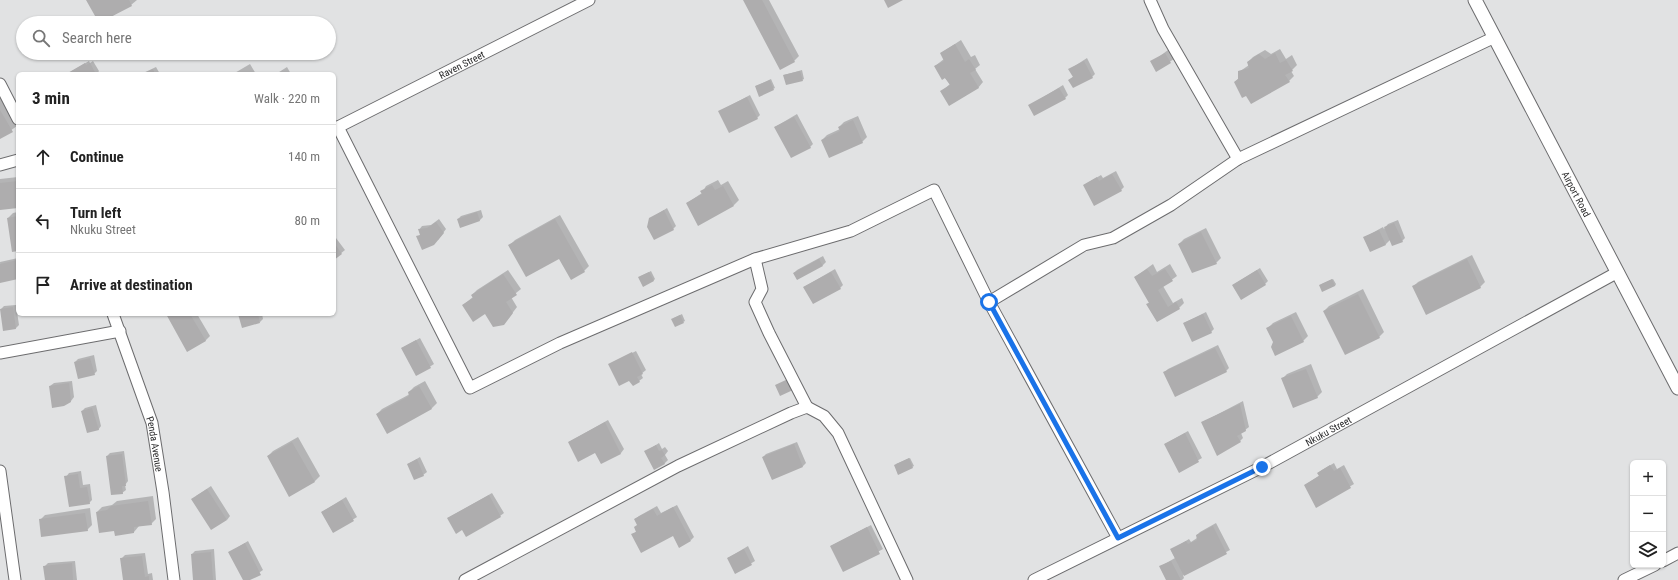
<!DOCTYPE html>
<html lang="en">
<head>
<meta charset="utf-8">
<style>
	:root { --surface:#fff; --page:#f6f6f6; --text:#222; --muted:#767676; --line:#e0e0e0 }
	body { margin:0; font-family:"Roboto Condensed",sans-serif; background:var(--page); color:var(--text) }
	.controls { position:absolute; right:12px; bottom:12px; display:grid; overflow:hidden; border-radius:6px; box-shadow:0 1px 3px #0004 }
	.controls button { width:36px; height:36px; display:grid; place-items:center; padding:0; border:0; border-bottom:1px solid var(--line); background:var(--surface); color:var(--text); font:20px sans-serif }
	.stop { position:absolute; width:12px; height:12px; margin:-9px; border:3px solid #1a73e8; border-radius:50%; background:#fff }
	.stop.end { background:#1a73e8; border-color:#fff; box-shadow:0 1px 4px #0008 }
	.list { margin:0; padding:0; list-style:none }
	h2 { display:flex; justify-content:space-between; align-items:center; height:52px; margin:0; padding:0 16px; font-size:17px }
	h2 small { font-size:13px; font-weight:400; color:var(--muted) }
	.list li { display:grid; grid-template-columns:26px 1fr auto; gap:12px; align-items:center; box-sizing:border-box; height:64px; padding:0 16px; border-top:1px solid var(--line) }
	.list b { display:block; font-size:15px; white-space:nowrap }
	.list p { margin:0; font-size:13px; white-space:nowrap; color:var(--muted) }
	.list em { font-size:13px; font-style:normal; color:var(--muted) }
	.icon { flex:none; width:22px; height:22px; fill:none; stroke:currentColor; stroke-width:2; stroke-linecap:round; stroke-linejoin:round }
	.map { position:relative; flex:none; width:1678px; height:580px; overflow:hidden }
	.search { position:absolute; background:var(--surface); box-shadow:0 1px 3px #0004; left:16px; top:16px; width:320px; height:44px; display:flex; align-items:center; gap:10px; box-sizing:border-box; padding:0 14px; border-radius:22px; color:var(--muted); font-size:15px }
	.panel { position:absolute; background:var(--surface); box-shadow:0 1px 3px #0004; left:16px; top:72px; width:320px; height:244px; border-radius:6px }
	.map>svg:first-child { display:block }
</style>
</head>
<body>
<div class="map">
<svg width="1678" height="580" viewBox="0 0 1678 580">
	<rect width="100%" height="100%" fill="#e1e2e3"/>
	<!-- shadow -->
	<path fill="#0003" d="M88 0H137L131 5 100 23Z
		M744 0H769L799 56 794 61Z
		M192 19 194 23H185Z
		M961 40 971 57 975 55 980 65 975 69 983 82 978 88 942 91 950 84 935 66 944 59 941 53Z
		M1280 49 1286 59 1292 55 1297 65 1291 71 1294 76 1289 81 1235 82 1239 78V72L1249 65 1248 62 1253 57 1265 50 1271 54Z
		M1168 50 1174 59 1157 70 1152 62Z
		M1087 58 1095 74 1092 77 1069 80 1074 76 1070 69Z
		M89 61 90 63 93 61 99 71 97 74H67Z
		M250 64 256 74H233Z
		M156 67 160 74H141Z
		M287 67 291 74H276Z
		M802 70 804 79 802 80 784 75Z
		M771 79 775 88 760 95 756 86Z
		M1063 85 1068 95 1065 98 1029 106Z
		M750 95 760 115 757 118 720 111Z
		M0 96 17 126 0 138Z
		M797 114 813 144 810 147 775 127Z
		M858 116 867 137 862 142 822 140 827 135 840 129 839 127 844 122Z
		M1116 171 1124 187 1121 190 1084 185 1101 175 1103 178Z
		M18 177V207L0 209V179Z
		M718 180 721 185 728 181 739 200 734 205 687 203 702 193 706 186Z
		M667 208 676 226 673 229 650 219Z
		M481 210 483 217 480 220 461 227 458 219 461 216Z
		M18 212V250L8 218 13 213Z
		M560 215 589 266 584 271 559 257 510 245 515 240Z
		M439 219 446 229 438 240 418 237 421 234 419 230 422 226 431 225Z
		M1398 220 1405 238 1402 241 1390 240 1386 244 1371 251 1365 237 1383 227 1384 229 1388 224Z
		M1206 228 1221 258 1216 263 1179 244 1184 239Z
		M336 238 345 250 334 259V239Z
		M1472 255 1485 282 1480 287H1413L1418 282Z
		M823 256 826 262 823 265 797 279 794 273 797 270Z
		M18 258V278L1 281 0 262Z
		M1153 264 1157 272 1170 264 1177 276 1163 286 1173 303 1182 298 1184 303 1179 308 1157 321 1147 304 1150 302 1135 277Z
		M1260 268 1268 281 1265 284 1233 285Z
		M835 269 843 285 840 288 804 287Z
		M508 270 521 289 511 297 517 307 504 324 485 313 463 305 473 297 472 295 477 290Z
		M651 271 655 279 653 281 641 276Z
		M1333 279 1336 284 1335 286 1322 284Z
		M1363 289 1384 332 1379 337 1324 311 1329 306Z
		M16 305 19 325 16 328 4 330 1 309 4 306Z
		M1206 312 1214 329 1211 332 1184 323Z
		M1296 312 1308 336 1303 341 1268 328 1273 323Z
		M167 314H197L210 336 205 341Z
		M239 314H262L263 319 260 322Z
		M682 314 685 321 675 326 674 318Z
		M420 338 434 364 417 375 402 348Z
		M1218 345 1229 368 1226 371 1165 372 1168 369Z
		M636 351 646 370 641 374 643 378 639 381 629 380 609 365Z
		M94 355 97 371 94 374 75 362 78 359Z
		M1311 364 1322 392 1317 397 1282 379 1287 374Z
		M72 381 74 397 71 401 50 386 54 383Z
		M425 381 437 403 432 408 387 432 377 414 382 409 410 394 409 392 414 387Z
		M1243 401 1249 427 1241 433 1243 438 1240 441 1203 422Z
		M96 405 101 426 98 430 82 411 85 408Z
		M608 420 624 449 621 453 601 463 596 452 569 442Z
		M1188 431 1202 458 1179 471 1165 444Z
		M298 437 320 476 315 481 290 495 268 456 273 451Z
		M797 442 806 463 803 466 772 479 763 457 766 454Z
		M659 443 662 449 665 447 668 451 665 455 668 460 664 464 645 452Z
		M124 451 128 481 125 485 126 490 122 493 107 456 110 453Z
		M420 457 427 472 423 475 408 464Z
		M910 458 914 466 898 474 896 464Z
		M1334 463 1337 469 1344 465 1354 484 1317 506 1305 485 1320 475 1318 473 1322 470Z
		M81 471 83 485 90 484 92 500 89 503 66 477 69 473Z
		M211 486 230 516 227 520 196 496Z
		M492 493 504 513 500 516 463 529 448 518Z
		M153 496 156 519 151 524 139 526 134 532 115 530 97 512 102 507 112 505 117 501Z
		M346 497 357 517 333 532 322 512Z
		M677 505 694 537 691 540 673 535H632L637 531 638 524 635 519 639 516 657 506 661 513Z
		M90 508 92 525 87 530 40 520 45 515Z
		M1216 523 1230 550 1183 575 1184 578 1182 580H1167L1161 566 1175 558 1171 550 1189 539 1191 542 1197 538V535L1200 532Z
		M871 525 883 549 843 571 831 546Z
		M248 541 263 570 248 580H244L230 552Z
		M748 546 755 561 735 573 728 558Z
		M214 549 216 580H194L192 554 195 551Z
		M145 553 148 574 152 573 153 580H124L121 559 125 555Z
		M75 561 77 580H46L44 567 48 563Z"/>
	<!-- building -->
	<path fill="#aeadae" d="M86 0H129L132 6 99 23Z
		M743 0H762L795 62 780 70Z
		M884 0H903L888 8Z
		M955 44 965 62 969 59 976 70 970 73 979 88 949 106 940 91 950 85 945 78 942 80 934 66 944 61 940 53Z
		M1165 53 1171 63 1156 72 1150 61Z
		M1275 53 1280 63 1286 60 1293 71 1285 75 1290 82 1251 104 1246 96 1242 98 1234 82 1238 79V71L1249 68 1247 62 1259 54 1265 59Z
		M1084 61 1093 78 1073 88 1068 80 1073 77 1068 69Z
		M85 63 86 65 90 63 96 74H66Z
		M153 69 155 74H142Z
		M800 71 803 81 786 85 783 75Z
		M770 80 774 90 759 97 755 86Z
		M1059 88 1066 99 1034 116 1028 105Z
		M747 97 758 119 729 133 718 111Z
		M0 110 13 132 0 139Z
		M794 117 811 148 791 158 774 127Z
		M853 120 863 143 829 158 821 140 840 131 838 127Z
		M1112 174 1122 191 1094 206 1083 185 1097 177 1099 181Z
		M18 181V208L0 210V183Z
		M712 185 715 190 723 186 734 206 698 226 686 203 702 194 700 191Z
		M664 210 674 230 654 240 647 227 649 218Z
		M477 212 480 221 460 228 457 219Z
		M18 216V251L12 252 7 218Z
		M555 219 585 272 571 280 559 259 526 277 508 245Z
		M436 222 444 233 434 245 422 250 416 236 420 235 418 229 427 228Z
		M1394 223 1403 242 1392 246 1384 227Z
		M1379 230 1386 245 1370 252 1363 237Z
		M1201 232 1217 264 1192 273 1178 244Z
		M334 243 342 254 334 260Z
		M819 259 823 266 797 280 793 273Z
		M1467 259 1481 288 1426 315 1412 286Z
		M17 260 18 279 0 283V264Z
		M1147 269 1152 276 1165 269 1173 281 1158 290 1168 307 1176 302 1180 309 1157 322 1146 304 1149 303 1134 277Z
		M1257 270 1266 285 1241 300 1232 285Z
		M649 272 654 281 643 287 638 277Z
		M831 272 841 289 813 304 803 287Z
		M503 274 517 295 506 302 513 313 504 325 493 327 485 314 473 322 462 305 473 298 471 295Z
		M1332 279 1335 286 1322 292 1319 285Z
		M1358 294 1380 338 1345 355 1323 311Z
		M13 307 16 329 3 331 0 309Z
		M166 314H190L206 341 187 352Z
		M238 314H258L260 323 242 328Z
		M1203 314 1212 333 1192 342 1183 323Z
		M680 315 684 323 675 327 671 319Z
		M1291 316 1304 342 1275 356 1271 347 1273 342 1266 328Z
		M416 340 431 368 416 376 401 348Z
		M1215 348 1227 372 1175 397 1163 372Z
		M632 352 643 374 637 377 640 382 633 386 629 381 619 386 608 364Z
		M90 358 95 375 78 379 74 362Z
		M1306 369 1318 398 1293 408 1281 378Z
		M788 379 793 390 780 396 775 385Z
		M69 383 71 402 64 406 52 408 49 386Z
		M419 386 432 409 387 434 376 414 409 396 408 392Z
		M1240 404 1246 431 1237 436 1241 442 1217 456 1201 422Z
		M92 408 99 430 87 433 81 411Z
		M605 422 621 454 601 464 595 453 578 462 568 442Z
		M1185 433 1199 462 1179 473 1164 444Z
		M292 442 315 482 289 497 267 456Z
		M794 444 803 467 772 480 762 457Z
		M656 445 659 451 662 450 665 455 661 458 665 464 654 470 644 451Z
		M122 454 126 486H122L123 494 111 495 106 456Z
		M909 458 913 468 898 475 894 465Z
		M417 459 424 476 414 480 407 464Z
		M1330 465 1334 471 1340 468 1351 488 1316 508 1304 485 1319 476 1317 473Z
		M78 474 80 488 87 487 90 504 69 507 64 476Z
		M207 489 227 520 211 530 191 499Z
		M489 495 501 517 466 537 462 530 456 534 447 518Z
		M342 500 354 521 333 533 321 512Z
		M148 501 152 525 134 527V533L115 536 114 531 99 533 96 512 107 510 111 506Z
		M673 507 691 541 679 548 673 536 641 553 631 534 636 532 634 527 637 525 634 519 653 509 657 516Z
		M85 513 88 531 41 537 39 519Z
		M1213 526 1227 554 1184 576 1170 549 1186 541 1188 544 1197 540 1196 535Z
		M867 527 880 554 843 572 830 546Z
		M245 543 261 575 250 580H243L228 552Z
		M744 549 752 565 735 574 727 558Z
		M211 552 213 580H193L191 554Z
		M142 556 145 577 149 576V580H123L120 558Z
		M1171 561 1181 580H1166L1159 566Z
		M72 563 73 580H45L43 566Z"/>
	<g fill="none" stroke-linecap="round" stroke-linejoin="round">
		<defs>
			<g id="minor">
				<path d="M1150 0 1163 29 1238 159"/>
				<path d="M0 84 18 119"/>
				<path d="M338 127 470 388 560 343 755 259 851 231 934 190 989 302 1118 538"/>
				<path id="s1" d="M334 129 589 0"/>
				<path d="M0 165 18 160"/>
				<path d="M755 259 762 289 755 302 769 333 807 407"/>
				<path d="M989 302 1084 245 1113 238 1171 205 1238 159 1495 37"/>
				<path id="s2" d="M113 314 152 423 163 492 174 580"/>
				<path d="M0 353 120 331"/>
				<path d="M0 471 15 580"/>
				<path d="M1663 561 1678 553"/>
				<path d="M465 580 678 466 791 413 807 407 824 416 838 433 907 580"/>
				<path id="s3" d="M1034 580 1262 467 1618 272"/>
				<path d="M1624 580 1655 565"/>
			</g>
			<g id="tertiary">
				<path id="s4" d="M1475 0 1678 388"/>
			</g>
		</defs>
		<!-- minor casing -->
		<use href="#minor" stroke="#6c6c6e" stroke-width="13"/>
		<!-- tertiary casing -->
		<use href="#tertiary" stroke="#6c6c6e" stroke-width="15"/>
		<!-- minor -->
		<use href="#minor" stroke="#fff" stroke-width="11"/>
		<!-- tertiary -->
		<use href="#tertiary" stroke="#fff" stroke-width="13"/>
	</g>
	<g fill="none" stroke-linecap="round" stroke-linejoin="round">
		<!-- route -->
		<path stroke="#1a73e8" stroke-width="5" d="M989 302 1118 538 1262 467"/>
	</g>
	<g text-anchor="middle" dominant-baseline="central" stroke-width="4" stroke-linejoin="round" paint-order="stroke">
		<!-- street labels -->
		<g font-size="10" fill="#2b2b2c" stroke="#e1e2e3">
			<text stroke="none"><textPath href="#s1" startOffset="143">Raven Street</textPath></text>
			<text stroke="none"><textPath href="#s4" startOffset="219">Airport Road</textPath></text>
			<text stroke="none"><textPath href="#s3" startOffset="330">Nkuku Street</textPath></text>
			<text stroke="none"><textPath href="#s2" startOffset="137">Penda Avenue</textPath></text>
		</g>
	</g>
</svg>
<div class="controls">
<button>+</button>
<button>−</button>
<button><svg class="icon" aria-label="layers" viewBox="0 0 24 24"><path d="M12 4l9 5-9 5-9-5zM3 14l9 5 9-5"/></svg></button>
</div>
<div class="stop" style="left:989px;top:302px"></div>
<div class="stop end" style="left:1262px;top:467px"></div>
<div class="search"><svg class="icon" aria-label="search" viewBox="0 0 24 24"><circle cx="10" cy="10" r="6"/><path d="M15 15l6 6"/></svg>Search here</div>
<section class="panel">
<h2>3 min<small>Walk · 220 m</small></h2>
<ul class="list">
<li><svg class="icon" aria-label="ahead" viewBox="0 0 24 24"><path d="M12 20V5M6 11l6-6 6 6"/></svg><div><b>Continue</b></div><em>140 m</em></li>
<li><svg class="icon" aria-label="left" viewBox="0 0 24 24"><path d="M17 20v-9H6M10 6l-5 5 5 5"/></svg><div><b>Turn left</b><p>Nkuku Street</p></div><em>80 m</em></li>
<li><svg class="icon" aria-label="arrive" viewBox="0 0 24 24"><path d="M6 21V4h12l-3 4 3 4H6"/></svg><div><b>Arrive at destination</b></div></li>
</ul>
</section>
</div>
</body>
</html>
